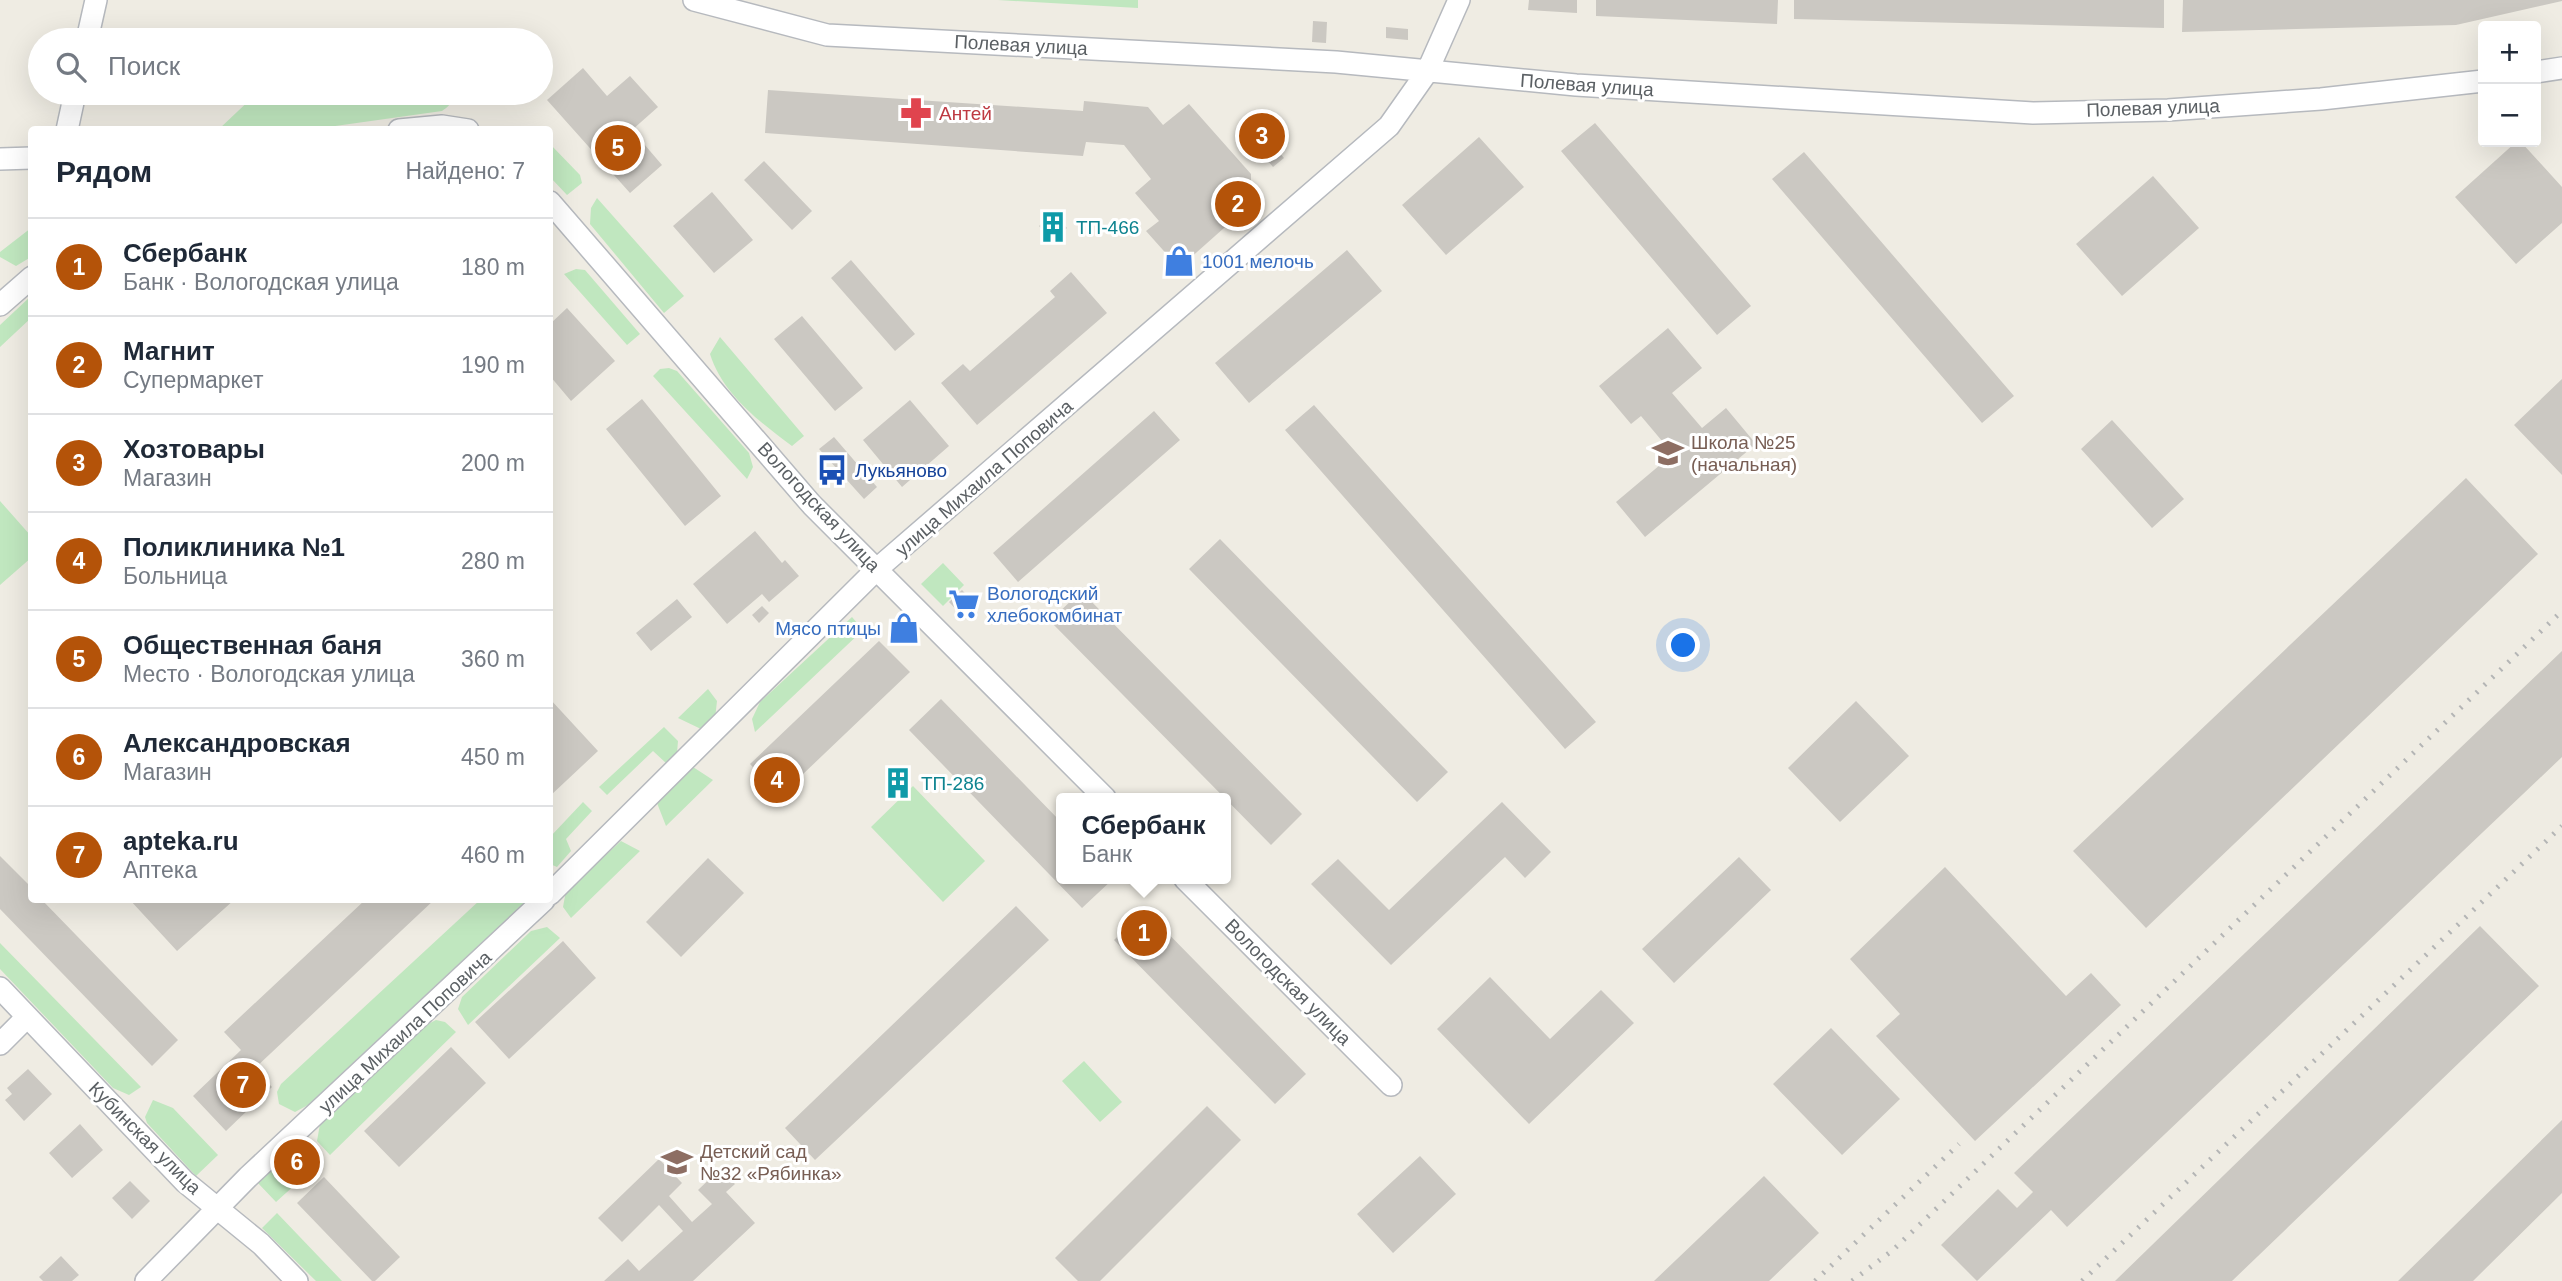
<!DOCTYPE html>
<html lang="ru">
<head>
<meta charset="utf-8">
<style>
	:root { --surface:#fff; --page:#f6f6f7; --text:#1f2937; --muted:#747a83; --line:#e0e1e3; --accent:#b45309 }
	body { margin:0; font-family:Helvetica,sans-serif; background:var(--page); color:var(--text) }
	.controls { position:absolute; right:21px; top:21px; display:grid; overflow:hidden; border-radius:7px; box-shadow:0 7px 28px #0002 }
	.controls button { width:63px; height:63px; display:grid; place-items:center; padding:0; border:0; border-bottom:2px solid var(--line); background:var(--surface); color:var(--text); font:35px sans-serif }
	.you { position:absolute; left:1684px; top:646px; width:24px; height:24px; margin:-18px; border:5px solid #fff; border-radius:50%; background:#1a73e8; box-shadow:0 0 0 10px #1a73e833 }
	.badge { display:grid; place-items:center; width:46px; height:46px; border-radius:50%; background:var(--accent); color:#fff; font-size:23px; font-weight:700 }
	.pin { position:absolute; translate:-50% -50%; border:4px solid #fff; box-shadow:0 2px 7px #0006 }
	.popup { position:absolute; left:1056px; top:793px; width:175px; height:91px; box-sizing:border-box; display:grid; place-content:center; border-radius:7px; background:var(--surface); filter:drop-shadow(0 2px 5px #0005); font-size:23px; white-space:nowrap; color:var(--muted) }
	.popup b { font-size:26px; color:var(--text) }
	.popup::after { content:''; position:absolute; left:50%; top:100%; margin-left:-14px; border:14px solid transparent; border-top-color:var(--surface) }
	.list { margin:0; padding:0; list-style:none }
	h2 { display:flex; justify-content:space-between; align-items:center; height:91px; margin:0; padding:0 28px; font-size:30px }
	h2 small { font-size:23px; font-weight:400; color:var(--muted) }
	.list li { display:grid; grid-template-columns:46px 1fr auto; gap:21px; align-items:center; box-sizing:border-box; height:98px; padding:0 28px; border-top:2px solid var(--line) }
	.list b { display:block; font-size:26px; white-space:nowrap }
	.list p { margin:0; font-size:23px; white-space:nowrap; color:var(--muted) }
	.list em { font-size:23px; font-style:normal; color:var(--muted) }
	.icon { flex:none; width:38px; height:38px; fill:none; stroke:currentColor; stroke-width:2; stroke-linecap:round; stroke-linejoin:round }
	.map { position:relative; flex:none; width:2562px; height:1281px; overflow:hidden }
	.search { position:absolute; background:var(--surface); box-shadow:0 7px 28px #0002; left:28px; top:28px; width:525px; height:77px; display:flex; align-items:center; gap:18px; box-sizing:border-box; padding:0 24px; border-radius:38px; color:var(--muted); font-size:26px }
	.panel { position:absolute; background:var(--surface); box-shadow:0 7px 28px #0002; left:28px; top:126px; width:525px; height:777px; border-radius:7px }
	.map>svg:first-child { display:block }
</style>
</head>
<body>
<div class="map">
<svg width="2562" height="1281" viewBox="0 0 2562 1281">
	<rect width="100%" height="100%" fill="#efece3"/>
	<!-- green -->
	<path fill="#c0e7bf" d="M998 0H1138V8Z
		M257 93H451C454 101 449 107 442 111L314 129H219Z
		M550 144 580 175 582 183 567 195 550 177Z
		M597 198 684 296 664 313 590 224 591 208Z
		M31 228V257L16 266 0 257V252Z
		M576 269 585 270 640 334 627 345 564 274Z
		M31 296V318L0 347V325Z
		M720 337 804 436 792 446C760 422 723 395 710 354Z
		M669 368 677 371 749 453 753 467 747 479 653 376 660 369Z
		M0 501 31 536 32 557 0 585Z
		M943 563 964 585 943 606 921 584Z
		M852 617 863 630 755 732 752 719 760 702Z
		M708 689 717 701 715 719 701 729 678 718Z
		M664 727 678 741 677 753 667 764 653 751 607 795 599 787Z
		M693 767 713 780 666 826 657 803Z
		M913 786 985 861 943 902 871 827Z
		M583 802 592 811 566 839 571 851 557 867 550 864V837Z
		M621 841 640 851 571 918 563 907 566 891Z
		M480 900H527L308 1105 295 1112 279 1104 277 1092 281 1084Z
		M547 927 560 938 468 1025 458 1009 462 997 531 931Z
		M0 943 141 1087 129 1095 113 1088 0 969Z
		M436 1020 445 1022 456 1032 330 1155 317 1141 320 1124 422 1027Z
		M1084 1061 1122 1102 1100 1122 1062 1081Z
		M153 1100 173 1108 218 1155 196 1176 147 1123 145 1117Z
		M283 1157 297 1171 311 1158 317 1165 276 1202 257 1182Z
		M277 1213 342 1281H316L262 1228Z"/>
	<!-- building -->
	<path fill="#cbc8c2" d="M1529 0H1577V13L1528 10Z
		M1596 0H1778L1777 24 1596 16Z
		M1794 0H2164V28L1794 19Z
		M2183 0H2562V1L2456 25 2182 32Z
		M1313 21 1327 22 1326 43 1312 42Z
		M1386 27 1408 29V40L1386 38Z
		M583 68 607 96 630 76 658 107 632 130 662 165 630 193 547 100Z
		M768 90 1083 111 1084 101 1148 107 1163 125 1189 104 1251 174V204L1179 268 1146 231 1159 221 1135 193 1151 179 1124 145 1086 142 1083 156 765 133Z
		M1261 121 1277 139 1264 152 1247 133Z
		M1595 123 1751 306 1717 335 1561 151Z
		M1479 137 1524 187 1446 255 1402 205Z
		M2516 142H2521L2562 187V223L2516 264 2455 197Z
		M1278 151 1284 158 1273 167 1267 160Z
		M1804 152 2014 396 1982 423 1772 179Z
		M764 161 812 211 792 230 744 180Z
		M2153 176 2199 228 2122 296 2076 244Z
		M712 192 753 240 714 273 673 226Z
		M1053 213 1067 228 1052 241 1039 226Z
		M1347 250 1382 291 1249 403 1215 363Z
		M851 260 915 334 895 351 831 278Z
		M1071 272 1107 313 977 425 941 383 963 364 970 371 1055 297 1050 291Z
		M567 308 615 361 571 401 550 376V324Z
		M802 316 863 388 835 411 774 339Z
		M1668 328 1702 368 1672 393 1702 428 1726 408 1756 444 1645 537 1616 502 1673 454 1641 416 1631 424 1599 386Z
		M2562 379V475L2514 425Z
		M642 399 721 496 685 526 606 429Z
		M910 400 949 446 902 487 863 440Z
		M1314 405 1596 722 1565 749 1285 430Z
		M1154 411 1180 440 1018 582 993 553Z
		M2112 420 2184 499 2152 528 2081 449Z
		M834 437 877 487 864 499 819 449Z
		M2466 478 2538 554 2146 928 2073 851Z
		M755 531 782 563 785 560 799 576 769 602 762 594 727 624 693 584Z
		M1220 539 1448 772 1417 802 1189 569Z
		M962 590 978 607 965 619 949 602Z
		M1081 591 1302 814 1271 845 1050 621Z
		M677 599 692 617 651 651 636 633Z
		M762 606 769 613 759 623 752 615Z
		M902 620 912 630 905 637 895 627Z
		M879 641 910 672 780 796 750 764Z
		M2562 651V757L2067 1227 2051 1210 1977 1281 1941 1245 1998 1189 2017 1208 2033 1192 2014 1173Z
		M550 699 598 751 550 796Z
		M941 699 1062 823V879H1113L1082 908 909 730Z
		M1856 701 1909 756 1840 822 1788 768Z
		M900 772 910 781 895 795 886 785Z
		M1502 802 1551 852 1525 878 1505 857 1391 965 1311 884 1338 859 1389 910Z
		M0 856 32 888V900H42L178 1040 152 1066 0 909Z
		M1739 857 1771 890 1674 983 1642 949Z
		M708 858 744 893 681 957 646 922Z
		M1945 867 2066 996 2091 973 2121 1005 1975 1141 1876 1036 1900 1014 1850 959Z
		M130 900H234L177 951Z
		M365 900H434L254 1069 272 1087 226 1131 193 1096 241 1050 224 1032Z
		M1016 906 1049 940 815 1160 785 1128Z
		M1145 910 1306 1074 1275 1104 1114 940Z
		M2480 926 2539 986 2232 1281H2115Z
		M563 941 596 978 509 1059 475 1022Z
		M1490 977 1550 1039 1601 990 1634 1023 1529 1124 1437 1029Z
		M1831 1028 1900 1099 1842 1155 1773 1084Z
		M451 1047 486 1083 399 1167 364 1131Z
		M28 1069 52 1094 24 1121 5 1100 12 1094 7 1088Z
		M1207 1106 1241 1140 1100 1281H1078L1055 1258Z
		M2562 1120V1193L2473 1281H2398Z
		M80 1124 103 1150 72 1178 49 1153Z
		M1420 1156 1456 1194 1393 1253 1357 1214Z
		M659 1159 682 1183 669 1196 692 1222 712 1204 698 1190 720 1169 735 1184 726 1192 755 1223 693 1281H604L628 1259 639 1271 683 1231 659 1205 622 1242 598 1218Z
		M1764 1176 1819 1233 1769 1281H1654Z
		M324 1177 400 1257 375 1281H372L297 1203Z
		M130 1181 150 1201 132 1219 112 1198Z
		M61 1256 79 1275 72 1281H43L39 1277Z"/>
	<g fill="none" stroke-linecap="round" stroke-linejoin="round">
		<defs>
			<path id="street" d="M694 0 827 35 1336 62 1576 85 2033 113 2168 110 2321 99 2483 81
				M87 40 96 0
				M2536 72 2562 68
				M67 130 75 93
				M399 130 442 126 468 130
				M0 159 32 158
				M550 202 812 505 1105 798
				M0 305 32 277
				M1185 879 1391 1085
				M550 894 877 569 1389 126 1427 72 1459 0
				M0 988 185 1182 261 1244 297 1281
				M0 1044 27 1017
				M146 1281 248 1177 544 900"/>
		</defs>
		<!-- street casing -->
		<use href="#street" stroke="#b6b9be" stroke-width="24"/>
		<!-- street -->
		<use href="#street" stroke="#fff" stroke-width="21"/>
		<!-- rail -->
		<path stroke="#b4b5b5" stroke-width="5" stroke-dasharray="2 9" stroke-linecap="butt" d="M1815 1281 1959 1144
			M1852 1281 1893 1250 2562 611
			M2082 1281 2562 826"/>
	</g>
	<!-- icons -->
	<defs>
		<symbol id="pharmacy-bare" viewBox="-9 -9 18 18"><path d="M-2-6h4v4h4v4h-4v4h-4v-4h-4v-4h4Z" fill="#e0444e" stroke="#fff" stroke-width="2.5" paint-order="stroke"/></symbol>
		<symbol id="building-bare" viewBox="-9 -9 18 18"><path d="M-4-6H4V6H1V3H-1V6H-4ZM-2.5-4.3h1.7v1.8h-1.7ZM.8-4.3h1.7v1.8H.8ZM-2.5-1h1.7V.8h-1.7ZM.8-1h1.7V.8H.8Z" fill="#0f9aa8" stroke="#fff" stroke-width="2.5" paint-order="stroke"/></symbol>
		<symbol id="shop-bare" viewBox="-9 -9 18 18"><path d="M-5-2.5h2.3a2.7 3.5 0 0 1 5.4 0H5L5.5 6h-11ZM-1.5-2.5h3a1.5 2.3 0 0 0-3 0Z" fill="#3f7fe0" stroke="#fff" stroke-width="2.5" paint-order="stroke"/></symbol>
		<symbol id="school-bare" viewBox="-9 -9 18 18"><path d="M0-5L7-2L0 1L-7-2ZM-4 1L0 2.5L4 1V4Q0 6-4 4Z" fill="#8d6e63" stroke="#fff" stroke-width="2.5" paint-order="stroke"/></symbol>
		<symbol id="bus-bare" viewBox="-9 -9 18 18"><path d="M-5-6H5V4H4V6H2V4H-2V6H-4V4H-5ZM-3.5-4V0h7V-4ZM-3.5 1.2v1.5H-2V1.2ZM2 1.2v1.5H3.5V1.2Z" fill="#1a4fb4" stroke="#fff" stroke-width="2.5" paint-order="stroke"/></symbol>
		<symbol id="supermarket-bare" viewBox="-9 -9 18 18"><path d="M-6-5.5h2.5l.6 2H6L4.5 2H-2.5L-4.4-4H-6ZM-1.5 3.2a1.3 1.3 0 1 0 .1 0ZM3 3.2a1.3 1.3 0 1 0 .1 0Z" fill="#3f7fe0" stroke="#fff" stroke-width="2.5" paint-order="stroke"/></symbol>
	</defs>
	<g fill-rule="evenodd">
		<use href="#pharmacy-bare" x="894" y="91" width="44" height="44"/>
		<use href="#building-bare" x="1031" y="205" width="44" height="44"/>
		<use href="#shop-bare" x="1157" y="239" width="44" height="44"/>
		<use href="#school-bare" x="1646" y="431" width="44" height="44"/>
		<use href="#bus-bare" x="810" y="448" width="44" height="44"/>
		<use href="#supermarket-bare" x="942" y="582" width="44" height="44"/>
		<use href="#shop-bare" x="882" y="606" width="44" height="44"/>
		<use href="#building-bare" x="876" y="761" width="44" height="44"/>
		<use href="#school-bare" x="655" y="1140" width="44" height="44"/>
	</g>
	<g text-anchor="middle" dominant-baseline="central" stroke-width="6" stroke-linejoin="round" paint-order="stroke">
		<!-- street labels -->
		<g font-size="19" fill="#5b6064" stroke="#fff">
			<text transform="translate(1021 45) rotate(3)">Полевая улица</text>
			<text transform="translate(1587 85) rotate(4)">Полевая улица</text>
			<text transform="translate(2153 108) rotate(-2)">Полевая улица</text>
			<text transform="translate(984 478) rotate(-41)">улица Михаила Поповича</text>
			<text transform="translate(819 507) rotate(47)">Вологодская улица</text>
			<text transform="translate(1288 982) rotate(45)">Вологодская улица</text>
			<text transform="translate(405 1032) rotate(-43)">улица Михаила Поповича</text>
			<text transform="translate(145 1138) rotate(45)">Кубинская улица</text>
		</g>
		<!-- health labels -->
		<g font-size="19" fill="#be3a42" stroke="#fff" text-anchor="start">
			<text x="939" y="113">Антей</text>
		</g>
		<!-- culture labels -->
		<g font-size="19" fill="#0d838f" stroke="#fff" text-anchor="start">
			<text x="1076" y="227">ТП-466</text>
			<text x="921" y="783">ТП-286</text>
		</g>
		<!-- shop labels -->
		<g font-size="19" fill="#366cbe" stroke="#fff" text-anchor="start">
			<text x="1202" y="261">1001 мелочь</text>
			<text x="987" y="593">Вологодский<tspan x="987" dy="22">хлебокомбинат</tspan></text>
			<text x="881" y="628" text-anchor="end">Мясо птицы</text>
		</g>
		<!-- education labels -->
		<g font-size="19" fill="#785e54" stroke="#fff" text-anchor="start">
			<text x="1691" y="442">Школа №25<tspan x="1691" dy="22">(начальная)</tspan></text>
			<text x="700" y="1151">Детский сад<tspan x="700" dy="22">№32 «Рябинка»</tspan></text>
		</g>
		<!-- transit labels -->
		<g font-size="19" fill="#164399" stroke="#fff" text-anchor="start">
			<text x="855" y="470">Лукьяново</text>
		</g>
	</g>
</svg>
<div class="controls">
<button>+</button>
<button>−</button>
</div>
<div class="you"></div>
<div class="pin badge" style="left:1144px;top:933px">1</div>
<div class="popup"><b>Сбербанк</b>Банк</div>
<div class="pin badge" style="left:1238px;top:204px">2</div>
<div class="pin badge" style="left:1262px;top:136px">3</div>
<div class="pin badge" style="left:777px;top:780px">4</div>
<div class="pin badge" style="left:618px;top:148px">5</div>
<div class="pin badge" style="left:297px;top:1162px">6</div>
<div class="pin badge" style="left:243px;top:1085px">7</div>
<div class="search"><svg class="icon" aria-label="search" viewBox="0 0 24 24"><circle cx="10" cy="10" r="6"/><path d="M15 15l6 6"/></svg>Поиск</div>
<section class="panel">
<h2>Рядом<small>Найдено: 7</small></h2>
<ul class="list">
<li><span class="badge">1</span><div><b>Сбербанк</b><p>Банк · Вологодская улица</p></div><em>180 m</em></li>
<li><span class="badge">2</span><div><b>Магнит</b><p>Супермаркет</p></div><em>190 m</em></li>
<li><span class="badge">3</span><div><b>Хозтовары</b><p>Магазин</p></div><em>200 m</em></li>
<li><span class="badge">4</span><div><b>Поликлиника №1</b><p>Больница</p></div><em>280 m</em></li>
<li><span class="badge">5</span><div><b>Общественная баня</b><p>Место · Вологодская улица</p></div><em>360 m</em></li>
<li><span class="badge">6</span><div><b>Александровская</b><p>Магазин</p></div><em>450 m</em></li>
<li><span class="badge">7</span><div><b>apteka.ru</b><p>Аптека</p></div><em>460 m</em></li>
</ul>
</section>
</div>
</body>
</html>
